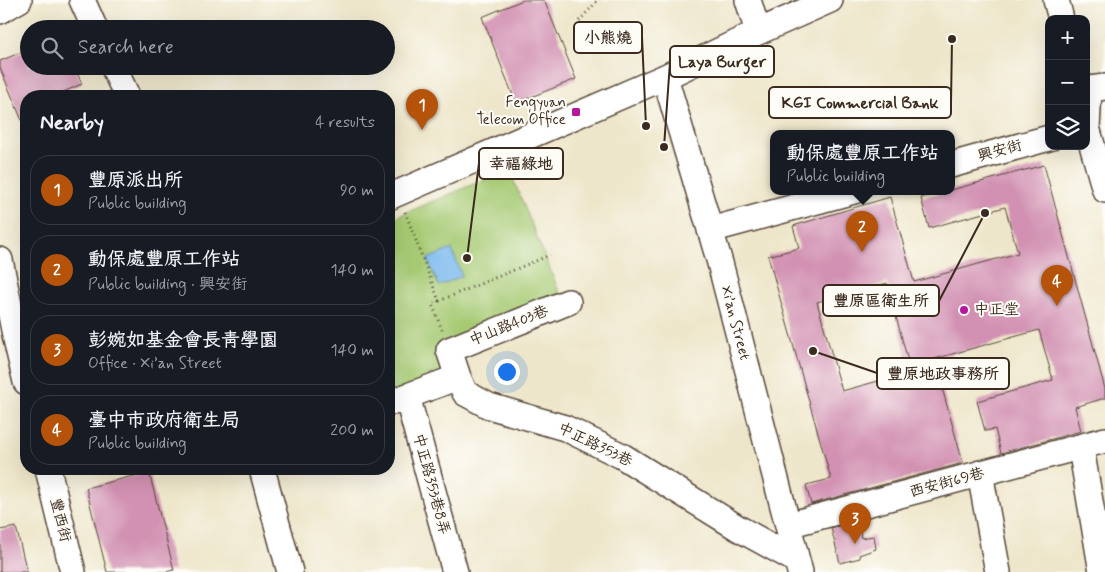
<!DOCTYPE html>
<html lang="en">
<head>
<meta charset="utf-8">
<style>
	:root { --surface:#171b24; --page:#242831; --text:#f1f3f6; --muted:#9ea1a6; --line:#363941; --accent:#b45309 }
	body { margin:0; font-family:Mynerve,"LXGW WenKai TC",sans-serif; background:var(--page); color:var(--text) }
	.controls { position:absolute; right:15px; top:15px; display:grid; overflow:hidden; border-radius:10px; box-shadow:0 5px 20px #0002 }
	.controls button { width:45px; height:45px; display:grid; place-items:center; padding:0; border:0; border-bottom:1px solid var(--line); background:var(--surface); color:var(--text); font:25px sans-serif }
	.you { position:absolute; left:506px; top:371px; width:18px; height:18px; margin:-12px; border:4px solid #fff; border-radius:50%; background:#1a73e8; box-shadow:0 0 0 8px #1a73e833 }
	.badge { display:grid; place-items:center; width:32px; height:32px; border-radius:50%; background:var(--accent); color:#fff; font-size:16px; font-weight:700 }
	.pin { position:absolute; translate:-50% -41px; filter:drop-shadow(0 1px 2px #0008) }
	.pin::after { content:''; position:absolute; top:26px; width:18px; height:15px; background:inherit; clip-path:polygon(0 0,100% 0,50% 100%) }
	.popup { position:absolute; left:770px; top:130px; width:185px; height:65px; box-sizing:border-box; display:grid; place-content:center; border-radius:10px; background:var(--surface); filter:drop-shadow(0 1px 4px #0005); font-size:16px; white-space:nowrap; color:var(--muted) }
	.popup b { font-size:19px; color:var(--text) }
	.popup::after { content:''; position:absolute; left:50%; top:100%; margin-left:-10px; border:10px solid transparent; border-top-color:var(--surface) }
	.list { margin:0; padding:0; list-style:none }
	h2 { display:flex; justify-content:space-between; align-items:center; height:65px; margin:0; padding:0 20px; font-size:21px }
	h2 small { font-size:16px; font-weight:400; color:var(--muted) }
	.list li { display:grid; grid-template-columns:32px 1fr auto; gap:15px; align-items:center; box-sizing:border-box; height:70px; margin:0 10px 10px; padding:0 10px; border:1px solid var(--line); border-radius:20px }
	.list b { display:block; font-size:19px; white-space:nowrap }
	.list p { margin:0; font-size:16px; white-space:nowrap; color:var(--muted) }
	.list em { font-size:16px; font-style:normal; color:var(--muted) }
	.icon { flex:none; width:28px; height:28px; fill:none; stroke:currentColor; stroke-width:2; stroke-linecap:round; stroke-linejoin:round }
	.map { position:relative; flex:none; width:1105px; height:572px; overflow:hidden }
	.search { position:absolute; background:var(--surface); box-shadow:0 5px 20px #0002; left:20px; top:20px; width:375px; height:55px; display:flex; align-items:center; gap:12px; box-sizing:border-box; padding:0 18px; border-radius:28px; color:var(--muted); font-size:19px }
	.panel { position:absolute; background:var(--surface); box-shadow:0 5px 20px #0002; left:20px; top:90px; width:375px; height:385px; border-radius:20px }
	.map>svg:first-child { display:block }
</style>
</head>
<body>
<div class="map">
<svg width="1105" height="572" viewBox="0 0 1105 572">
	<rect width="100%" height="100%" fill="#fdfcf7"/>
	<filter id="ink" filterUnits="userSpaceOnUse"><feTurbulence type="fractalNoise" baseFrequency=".02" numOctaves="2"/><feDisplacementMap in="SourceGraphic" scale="10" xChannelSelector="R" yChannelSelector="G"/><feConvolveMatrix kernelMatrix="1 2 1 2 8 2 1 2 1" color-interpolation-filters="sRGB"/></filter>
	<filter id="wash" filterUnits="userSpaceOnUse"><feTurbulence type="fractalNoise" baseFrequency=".0096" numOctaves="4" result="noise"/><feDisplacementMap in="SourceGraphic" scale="20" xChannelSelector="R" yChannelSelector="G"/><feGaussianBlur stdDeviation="1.12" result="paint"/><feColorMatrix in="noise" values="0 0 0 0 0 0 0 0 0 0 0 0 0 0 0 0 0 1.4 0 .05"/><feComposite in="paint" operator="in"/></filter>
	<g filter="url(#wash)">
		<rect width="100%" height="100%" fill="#eee6ca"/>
		<!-- green -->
		<path fill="#a6ca73" stroke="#707a48" d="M509 169 561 296 442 345 450 370 389 395V220Z"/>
		<!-- water -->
		<path fill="#7ab9ee" stroke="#5a7286" d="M452 249 462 276 439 286 427 259Z"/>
		<g id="blocks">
			<!-- building -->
			<path fill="#d291b2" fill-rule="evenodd" d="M523 0H544L576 79 516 103 482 17Z
				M29 49V66H74L82 84 54 96H26V130L0 68V61Z
				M1044 165 1105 389V398L1075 407 1081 431 1001 453 995 429 985 431 977 401 1053 380 1039 330 934 359 963 463 811 504 806 485 831 479 768 256 799 248 793 226 890 197 914 282 1018 253 1005 207 929 228 921 198ZM887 283 911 372 842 391 817 302Z
				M149 472 174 570 165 572H107L86 488Z
				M846 524 851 533 860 531 861 538 874 536 876 549 859 555 860 558 840 563 831 528Z
				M16 527 27 572H0V530Z"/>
		</g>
	</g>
	<g filter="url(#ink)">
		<use href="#blocks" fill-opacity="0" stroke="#564638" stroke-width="1"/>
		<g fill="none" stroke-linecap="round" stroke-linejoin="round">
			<defs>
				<path id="minor" d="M82 0 95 29
					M748 0 758 32
					M1056 0 1061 19
					M0 11 19 0
					M113 66 127 96
					M665 77 720 263 800 572
					M1086 124 1105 190
					M1087 128 1089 89 1105 87
					M951 165 1049 138
					M389 197 665 77 758 32 830 0
					M710 230 854 191
					M0 260 15 335 26 382
					M458 377 449 350 568 302
					M407 396 455 572
					M389 403 458 377 465 393 489 406 565 428 622 456 738 528 796 560
					M1081 448 1102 572
					M48 469 73 572
					M262 469 290 572
					M980 473 998 572
					M788 525 1105 440"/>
			</defs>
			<!-- minor casing -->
			<use href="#minor" stroke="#564638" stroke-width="28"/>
			<!-- path -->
			<path stroke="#564638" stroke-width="3" stroke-dasharray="1 4" stroke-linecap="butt" d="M579 21 598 0
				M405 212 439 301 432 304 442 330
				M439 301 550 255"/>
			<!-- minor -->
			<use href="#minor" stroke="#fff" stroke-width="25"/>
		</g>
	</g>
	<!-- markers -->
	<g fill="#b5179e" stroke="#fdfcf7" stroke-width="2">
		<rect x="571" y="107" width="10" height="10" rx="2.5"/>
		<circle cx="964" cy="310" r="5"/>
	</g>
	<g text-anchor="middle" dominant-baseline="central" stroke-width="4" stroke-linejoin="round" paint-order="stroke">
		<!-- poi labels -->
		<g font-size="15" fill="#3b2a1e" stroke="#fdfcf7" text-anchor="end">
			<text x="566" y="103">Fengyuan<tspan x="566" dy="17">Telecom Office</tspan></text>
			<text x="974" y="310" text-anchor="start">中正堂</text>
		</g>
		<!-- street labels -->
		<g font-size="15" fill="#3b2a1e" stroke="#fdfcf7">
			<text transform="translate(1000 151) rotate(-15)">興安街</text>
			<text transform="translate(735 323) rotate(75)">Xi’an Street</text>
			<text transform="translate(509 326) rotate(-22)">中山路403巷</text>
			<text transform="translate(595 445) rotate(26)">中正路353巷</text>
			<text transform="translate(947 483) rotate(-15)">西安街69巷</text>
			<text transform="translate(431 484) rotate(75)">中正路353巷8弄</text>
			<text transform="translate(60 520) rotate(76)">豐西街</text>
		</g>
	</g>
	<!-- callouts -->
	<path fill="none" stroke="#3b2a1e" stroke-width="2" d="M646 126L642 37M664 147L670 62M952 39L951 103M467 258L479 163M985 213L939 301M813 351L877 373"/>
	<g fill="#3b2a1e" stroke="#fdfcf7" stroke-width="2">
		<circle cx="646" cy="126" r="5"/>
		<circle cx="664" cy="147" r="5"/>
		<circle cx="952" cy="39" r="5"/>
		<circle cx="467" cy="258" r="5"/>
		<circle cx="985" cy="213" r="5"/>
		<circle cx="813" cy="351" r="5"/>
	</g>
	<g fill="#fdfcf7" stroke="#3b2a1e" stroke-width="2">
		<rect x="574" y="22" width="68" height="31" rx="5"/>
		<rect x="670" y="46" width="104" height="31" rx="5"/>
		<rect x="769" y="87" width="182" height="31" rx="5"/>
		<rect x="479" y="148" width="84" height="31" rx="5"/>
		<rect x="823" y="285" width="116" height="31" rx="5"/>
		<rect x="877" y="358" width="132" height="31" rx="5"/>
	</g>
	<g font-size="16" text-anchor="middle" font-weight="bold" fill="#3b2a1e">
		<text x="608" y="43">小熊燒</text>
		<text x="722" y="67">Laya Burger</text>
		<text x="860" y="108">KGI Commercial Bank</text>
		<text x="521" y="169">幸福綠地</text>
		<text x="881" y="306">豐原區衛生所</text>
		<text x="943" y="379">豐原地政事務所</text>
	</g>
</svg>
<div class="controls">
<button>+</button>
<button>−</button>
<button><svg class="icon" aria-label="layers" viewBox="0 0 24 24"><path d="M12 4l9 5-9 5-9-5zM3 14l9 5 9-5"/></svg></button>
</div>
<div class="you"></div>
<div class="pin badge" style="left:422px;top:130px">1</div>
<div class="pin badge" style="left:862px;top:252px">2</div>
<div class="popup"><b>動保處豐原工作站</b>Public building</div>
<div class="pin badge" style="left:855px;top:544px">3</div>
<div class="pin badge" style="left:1057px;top:306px">4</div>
<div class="search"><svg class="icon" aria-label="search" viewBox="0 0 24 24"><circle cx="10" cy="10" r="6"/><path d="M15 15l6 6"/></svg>Search here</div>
<section class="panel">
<h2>Nearby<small>4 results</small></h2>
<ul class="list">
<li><span class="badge">1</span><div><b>豐原派出所</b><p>Public building</p></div><em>90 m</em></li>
<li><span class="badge">2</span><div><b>動保處豐原工作站</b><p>Public building · 興安街</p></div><em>140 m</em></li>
<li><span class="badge">3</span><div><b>彭婉如基金會長青學園</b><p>Office · Xi’an Street</p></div><em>140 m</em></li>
<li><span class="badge">4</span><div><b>臺中市政府衛生局</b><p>Public building</p></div><em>200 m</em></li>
</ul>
</section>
</div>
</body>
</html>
